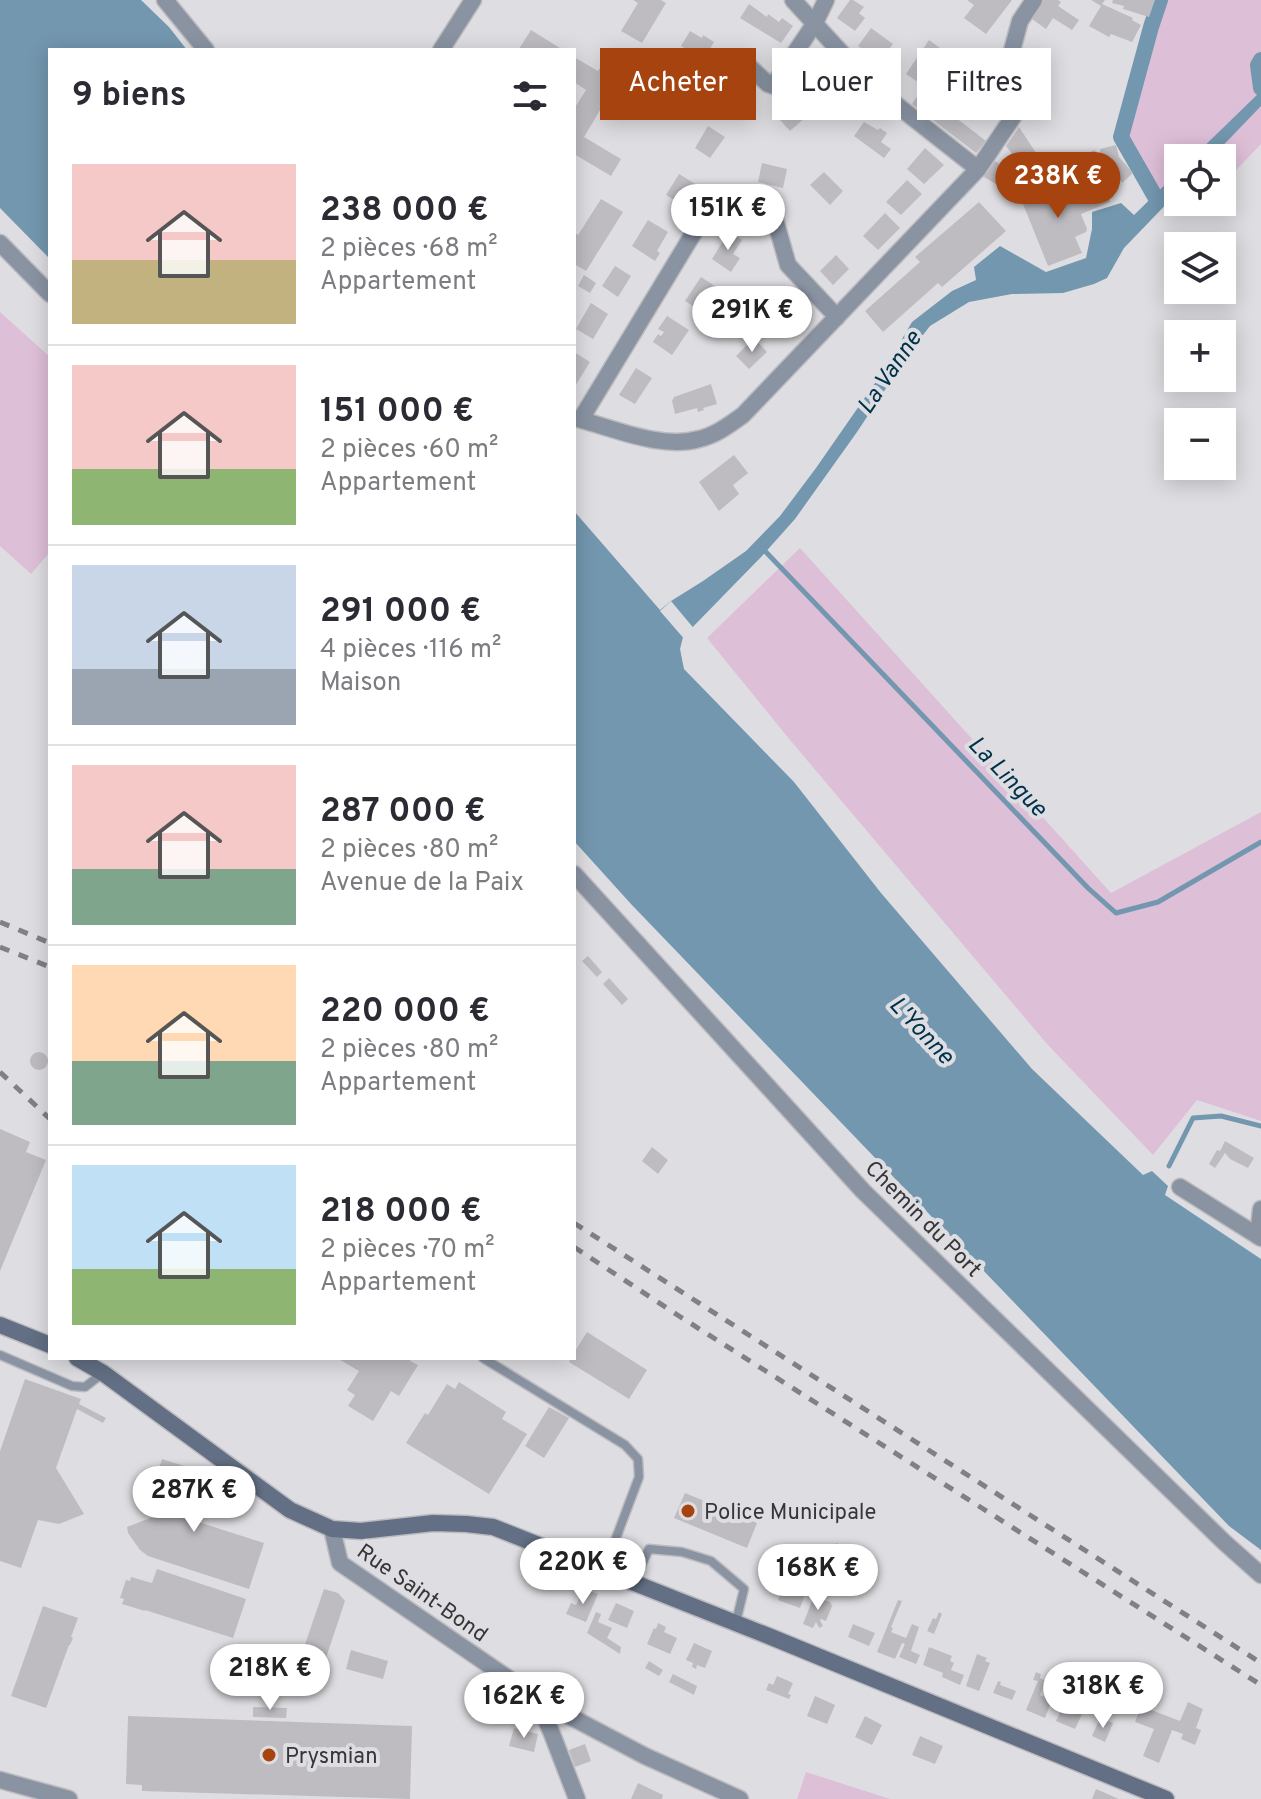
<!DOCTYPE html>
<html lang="fr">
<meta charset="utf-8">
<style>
:root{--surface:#fff;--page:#f7f7f7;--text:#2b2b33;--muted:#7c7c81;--line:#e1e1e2;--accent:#a7430e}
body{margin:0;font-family:Overpass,sans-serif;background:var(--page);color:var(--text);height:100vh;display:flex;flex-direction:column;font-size:30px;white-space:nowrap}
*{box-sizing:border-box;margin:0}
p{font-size:26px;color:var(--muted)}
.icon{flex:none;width:44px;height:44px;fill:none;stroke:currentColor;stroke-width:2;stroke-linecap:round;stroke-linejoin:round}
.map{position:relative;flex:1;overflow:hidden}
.drawer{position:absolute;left:48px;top:48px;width:528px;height:1312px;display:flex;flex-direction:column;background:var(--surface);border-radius:0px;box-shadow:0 4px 20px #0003}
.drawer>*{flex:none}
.banner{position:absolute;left:600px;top:48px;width:540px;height:72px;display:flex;gap:16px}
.controls{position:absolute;left:1164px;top:144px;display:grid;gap:16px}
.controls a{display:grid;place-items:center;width:72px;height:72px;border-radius:0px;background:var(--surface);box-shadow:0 4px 20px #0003;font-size:40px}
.price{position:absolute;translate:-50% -68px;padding:0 18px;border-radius:28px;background:#fff;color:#222;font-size:26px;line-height:52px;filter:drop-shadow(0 2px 4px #0008)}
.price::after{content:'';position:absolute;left:50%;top:48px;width:24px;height:18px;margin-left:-12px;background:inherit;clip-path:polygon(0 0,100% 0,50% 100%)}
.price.on{background:var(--accent);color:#fff}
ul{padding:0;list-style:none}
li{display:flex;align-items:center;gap:24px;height:200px;padding:0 24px}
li+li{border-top:2px solid var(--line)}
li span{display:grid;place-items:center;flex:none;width:224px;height:160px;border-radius:0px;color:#555}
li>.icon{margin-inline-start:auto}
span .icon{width:96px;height:96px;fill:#fffc;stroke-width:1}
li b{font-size:34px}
h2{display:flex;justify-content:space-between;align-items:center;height:96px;padding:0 24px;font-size:34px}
.chip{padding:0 28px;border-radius:0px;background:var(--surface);box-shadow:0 4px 20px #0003;font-size:28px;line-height:72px}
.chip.on{background:var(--accent);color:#fff}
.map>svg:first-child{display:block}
.green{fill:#debfd8}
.water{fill:#7397af}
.pier{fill:#dedee2}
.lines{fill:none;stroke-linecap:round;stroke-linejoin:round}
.stream{stroke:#7397af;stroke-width:5}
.canal{stroke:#7397af;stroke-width:16}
.building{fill:#bebcc0}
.service-casing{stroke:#bcbcc0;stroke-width:11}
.minor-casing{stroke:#bcbcc0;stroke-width:19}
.secondary-casing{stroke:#bcbcc0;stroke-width:19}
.service{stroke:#8a93a2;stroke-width:8}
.minor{stroke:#8a93a2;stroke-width:16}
.secondary{stroke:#626f84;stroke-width:16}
.rail{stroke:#818184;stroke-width:5;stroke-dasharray:10 10;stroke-linecap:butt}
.poi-dot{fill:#a7430e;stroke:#dedee2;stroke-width:3}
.labels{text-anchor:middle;stroke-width:8;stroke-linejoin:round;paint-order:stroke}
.street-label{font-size:22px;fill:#363638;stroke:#dedee2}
.poi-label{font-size:22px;fill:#363638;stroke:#dedee2;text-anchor:start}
.water-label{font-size:24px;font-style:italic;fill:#00314a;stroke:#dedee2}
</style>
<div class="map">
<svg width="1261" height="1799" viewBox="0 0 1261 1799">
<rect width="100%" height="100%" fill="#dedee2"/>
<g class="green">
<polygon points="1166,0 1261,0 1261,144 1222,185 1222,158 1178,158 1178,202 1206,202 1197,211 1174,202 1146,198 1125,135"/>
<polygon points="0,312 50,357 50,552 31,574 0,546"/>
<polygon points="800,548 1111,893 1261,812 1261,1121 1197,1100 1153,1155 1047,1044 790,740 707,638"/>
<polygon points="806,1772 890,1799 797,1799"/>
</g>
<g class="water">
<polygon points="0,0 141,0 169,27 187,50 50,50 50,259 0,208"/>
<polygon points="1261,91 1261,106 1211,158 1192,158"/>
<polygon points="1178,172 1178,192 1124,248 1107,278 1094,284 1063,293 1012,294 969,302 930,326 912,349 857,432 795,519 762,556 683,637 680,649 684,669 794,782 881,893 1032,1069 1143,1175 1152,1171 1168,1186 1165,1195 1261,1259 1261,1550 1229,1526 631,904 574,841 574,511 660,610 671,601 703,581 746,551 780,516 816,468 882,373 912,322 952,291 976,280 974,267 1000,246 1046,272 1086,258 1092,229 1092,212 1121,203 1134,215"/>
</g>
<polygon class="pier" points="671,601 696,631 686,641 660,611"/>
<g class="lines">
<g class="stream">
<polyline points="762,548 1088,888 1116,913 1158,902 1261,842"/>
<polyline points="1169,1166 1193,1118 1221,1116 1261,1126"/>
</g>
<g class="canal">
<polyline points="1261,60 1258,65 1261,88"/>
<polyline points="1157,200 1121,137 1151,27 1160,0"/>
</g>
</g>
<g class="building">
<polygon points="633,0 661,0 666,3 642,43 621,31 638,3"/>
<polygon points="850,0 853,0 864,7 859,13 865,18 855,31 837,18"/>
<polygon points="967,0 1012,0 986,34 964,18 974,5"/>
<polygon points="1043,0 1058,0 1061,2 1058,6 1079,20 1072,30 1053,18 1046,29 1032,19"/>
<polygon points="1091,0 1105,0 1102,4 1133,18 1132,20 1141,25 1132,42 1111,34 1109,37 1089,26 1101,6"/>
<polygon points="1113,0 1155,0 1149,17 1123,9 1124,6 1112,3"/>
<polygon points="749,4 767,17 768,14 779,22 782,18 793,26 781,43 740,18"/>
<polygon points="871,28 893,44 882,58 875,53 872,56 858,46"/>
<polygon points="531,30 563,50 522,50 519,49"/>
<polygon points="690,31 702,38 703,35 714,42 704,59 681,46"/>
<polygon points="929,40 948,54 925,87 906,74"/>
<polygon points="574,57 598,71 606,59 624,70 584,137 621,159 611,176 574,154 574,109 586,90 574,82"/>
<polygon points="728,67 737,76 734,79 745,92 727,108 725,107 713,96 713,93 718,88 713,82"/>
<polygon points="842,73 854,87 847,94 852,99 841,109 827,94 810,110 798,98 815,81 824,90"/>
<polygon points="921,91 986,141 976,153 912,104"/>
<polygon points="795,104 807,116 790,131 779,119"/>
<polygon points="864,122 878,130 880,128 887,133 881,142 891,149 884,158 854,136"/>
<polygon points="708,126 725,137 710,158 695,148"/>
<polygon points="1019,127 1044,165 1028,175 1006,146"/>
<polygon points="1116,145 1119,157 1133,173 1122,183 1104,161 1100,163 1103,171 1083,179 1075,158 1095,150 1097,156 1101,155 1100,149"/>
<polygon points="925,148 944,165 924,184 907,169"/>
<polygon points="995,161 1008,169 996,184 984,177"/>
<polygon points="762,163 787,169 783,188 758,182"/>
<polygon points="824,172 843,191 830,205 810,185"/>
<polygon points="679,174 697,185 684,206 666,195"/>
<polygon points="907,180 922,194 901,215 886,202"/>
<polygon points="1052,180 1063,206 1106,189 1110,202 1081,214 1087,229 1086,232 1075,237 1082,253 1048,266 1019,194"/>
<polygon points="601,199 623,212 586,271 574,264 574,232 578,235"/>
<polygon points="979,202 1006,231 942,287 938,283 883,332 865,311 920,262 915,257"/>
<polygon points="885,213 900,228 878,250 863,236"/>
<polygon points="648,220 668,232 657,251 660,253 655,261 632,246"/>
<polygon points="729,232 742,240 733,254 740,258 731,272 712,259"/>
<polygon points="836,255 849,269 833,285 820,271"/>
<polygon points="615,266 631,276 618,297 602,286"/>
<polygon points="584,275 596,283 590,293 578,286"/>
<polygon points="701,277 718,288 710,301 708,300 701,311 685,301"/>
<polygon points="591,303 608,314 593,339 576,329"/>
<polygon points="787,305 800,318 779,338 767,325"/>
<polygon points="667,316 689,330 672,355 653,342 658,334 661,336 664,332 658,329"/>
<polygon points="754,338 767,352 749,369 736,356"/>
<polygon points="574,352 590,362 574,388"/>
<polygon points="636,368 652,378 635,404 619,395"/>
<polygon points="711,384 717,404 703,408 704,410 698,412 697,408 675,414 672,401 674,397"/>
<polygon points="734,455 748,473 733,485 739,494 719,511 699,482"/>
<polygon points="588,956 602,972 597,977 582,961"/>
<polygon points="609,978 628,999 622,1005 603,984"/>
<circle cx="39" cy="1061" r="9"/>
<polygon points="0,1129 30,1142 26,1152 46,1160 0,1271"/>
<polygon points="1225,1141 1254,1158 1248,1168 1230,1159 1225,1153 1215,1168 1209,1164 1217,1150 1220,1151"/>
<polygon points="652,1147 668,1160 658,1174 642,1161"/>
<polygon points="587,1332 647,1370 629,1399 569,1362 571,1358 574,1358 574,1353"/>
<polygon points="337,1358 412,1358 410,1361 418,1365 399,1396 391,1391 373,1421 348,1406 355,1395 347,1390 359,1371"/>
<polygon points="25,1379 81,1399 79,1404 106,1418 103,1423 77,1409 56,1468 84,1514 59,1524 38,1520 21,1568 0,1561 0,1451"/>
<polygon points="459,1382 506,1412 502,1419 527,1434 489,1494 406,1443 425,1413 428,1415 447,1384 455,1389"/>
<polygon points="549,1407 569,1418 544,1458 525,1446"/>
<polygon points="162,1459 200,1471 186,1518 264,1543 249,1589 148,1556 140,1550 128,1533 127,1527 166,1512 172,1493 153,1487"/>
<polygon points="685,1493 757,1523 747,1548 674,1518"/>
<polygon points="836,1543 853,1550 845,1572 827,1564 824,1571 818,1568 823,1556 829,1559"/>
<polygon points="529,1563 548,1572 543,1584 523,1576"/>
<polygon points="157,1569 246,1599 233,1638 145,1610 145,1611 122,1604 124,1599 120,1598 126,1580 130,1581 131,1577 152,1583"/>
<polygon points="786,1578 808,1587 800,1608 778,1600"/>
<polygon points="584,1588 598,1594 586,1622 566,1614 571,1603 576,1605"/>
<polygon points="324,1589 338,1593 345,1601 324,1664 301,1656"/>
<polygon points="814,1596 830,1602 832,1606 826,1621 821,1619 820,1620 823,1626 819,1628 816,1622 813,1628 803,1624"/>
<polygon points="898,1600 902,1601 891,1627 893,1628 891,1632 906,1638 912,1624 919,1627 911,1651 920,1655 916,1664 899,1657 905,1644 902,1643 895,1659 877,1652"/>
<polygon points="616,1603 634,1611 627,1628 608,1620"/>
<polygon points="43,1606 78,1618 71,1637 73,1638 70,1645 69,1645 46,1708 11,1696"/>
<polygon points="596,1612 601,1614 598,1622 612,1628 607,1638 621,1647 620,1654 587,1633"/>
<polygon points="939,1612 942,1614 934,1634 927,1631 933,1618 936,1619"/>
<polygon points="658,1623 666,1627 664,1632 677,1638 670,1654 647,1644 654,1628 656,1629"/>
<polygon points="853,1624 875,1633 869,1646 848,1637"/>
<polygon points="694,1643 712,1651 705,1668 697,1665 696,1669 692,1667 693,1663 686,1660"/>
<polygon points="929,1647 952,1656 950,1661 954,1663 951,1670 964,1675 960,1685 942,1677 943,1673 923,1665"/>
<polygon points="351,1650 388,1661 383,1679 346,1669"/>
<polygon points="977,1654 987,1658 985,1661 990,1663 979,1691 966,1686"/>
<polygon points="649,1661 663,1670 659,1676 645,1668"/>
<polygon points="1036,1672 1041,1674 1040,1678 1046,1681 1040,1695 1052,1700 1045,1718 1026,1710 1038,1681 1033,1680"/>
<polygon points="673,1674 697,1686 694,1695 669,1682"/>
<polygon points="777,1676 793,1683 788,1694 791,1695 789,1699 766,1690 769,1683 773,1685"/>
<polygon points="998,1681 1001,1682 1000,1685 1016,1691 1012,1700 993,1693"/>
<polygon points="1125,1689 1136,1694 1131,1706 1120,1701"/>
<polygon points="815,1696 835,1705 827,1724 807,1716"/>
<polygon points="1188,1702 1203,1709 1196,1728 1201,1730 1195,1745 1181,1739 1183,1734 1172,1730 1159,1763 1143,1756 1154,1729 1135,1722 1141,1706 1180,1721"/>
<polygon points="1064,1704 1083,1712 1075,1729 1056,1721"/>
<polygon points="253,1707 287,1708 286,1718 253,1717"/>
<polygon points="128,1716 412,1726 410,1799 142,1791 142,1785 126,1784"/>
<polygon points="865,1716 882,1725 872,1745 855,1737"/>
<polygon points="1100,1718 1113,1723 1105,1742 1092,1736"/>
<polygon points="514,1728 538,1734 534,1752 509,1746"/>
<polygon points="920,1736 943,1746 935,1764 912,1755"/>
<polygon points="585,1744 591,1761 575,1767 569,1750"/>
<polygon points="638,1783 663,1795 662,1799 631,1799"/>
<polygon points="1096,1789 1119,1799 1092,1799"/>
</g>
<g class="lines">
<g class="service-casing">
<g id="service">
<polyline points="0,1355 72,1386 85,1387 103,1373"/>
<polyline points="483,1358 625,1445 638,1459 639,1477 604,1570"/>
<polyline points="633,1583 649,1549 682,1552 711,1561 744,1589 736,1622"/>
</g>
</g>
<g class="minor-casing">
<g id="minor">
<polyline points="165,0 206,50"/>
<polyline points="793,0 870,84 978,169"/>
<polyline points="441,50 473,0"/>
<polyline points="741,59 768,84 774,86 778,78 815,23 826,0"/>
<polyline points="0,243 50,294"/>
<path d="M574,418C611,427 661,450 699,439C716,435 729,425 743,415L978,169L1013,117L1008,65L1020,21L1034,0"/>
<path d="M581,419L710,206L721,199C737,200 765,203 774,216L788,265L837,317"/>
<polyline points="574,874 863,1191 1224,1542 1261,1575"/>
<polyline points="1180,1187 1261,1238"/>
<polyline points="1258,1236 1261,1209"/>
<polyline points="332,1529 340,1563 531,1694 541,1708 552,1734 577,1799"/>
<polyline points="535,1698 645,1756 740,1799"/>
<polyline points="0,1780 69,1799"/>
</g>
</g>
<g class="secondary-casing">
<g id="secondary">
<polyline points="0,1325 50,1345"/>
<polyline points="77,1358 103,1373 290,1510 332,1529 361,1531 433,1523 466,1524 493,1527 771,1637 1166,1799"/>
</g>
</g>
<use href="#service" class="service"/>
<use href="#minor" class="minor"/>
<use href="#secondary" class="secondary"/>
<g class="rail">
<polyline points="0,922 50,943"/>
<polyline points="0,947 50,967"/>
<polyline points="0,1072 50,1119"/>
<polyline points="574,1223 1261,1663"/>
<polyline points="574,1247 679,1316 1261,1685"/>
</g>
</g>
<g class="poi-dot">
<circle cx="688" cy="1511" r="8"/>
<circle cx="269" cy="1755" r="8"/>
</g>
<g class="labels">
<g class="street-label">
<text transform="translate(924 1218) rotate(45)" y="8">Chemin du Port</text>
<text transform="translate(423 1592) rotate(35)" y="8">Rue Saint-Bond</text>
</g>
<g class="poi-label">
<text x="704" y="1519">Police Municipale</text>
<text x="285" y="1763">Prysmian</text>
</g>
<g class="water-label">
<text transform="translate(889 372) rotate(-56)" y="8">La Vanne</text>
<text transform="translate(1008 776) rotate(46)" y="8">La Lingue</text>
<text transform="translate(922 1030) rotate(47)" y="8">L'Yonne</text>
</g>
</g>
</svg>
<div class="controls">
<a><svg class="icon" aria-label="locate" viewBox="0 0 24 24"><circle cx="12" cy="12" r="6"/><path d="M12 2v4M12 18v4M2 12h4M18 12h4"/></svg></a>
<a><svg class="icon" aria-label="layers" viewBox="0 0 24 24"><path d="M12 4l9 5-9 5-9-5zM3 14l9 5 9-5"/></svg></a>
<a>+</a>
<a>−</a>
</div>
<b class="price on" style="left:1058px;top:220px">238K €</b>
<b class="price" style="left:728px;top:252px">151K €</b>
<b class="price" style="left:752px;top:354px">291K €</b>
<b class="price" style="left:194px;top:1534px">287K €</b>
<b class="price" style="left:583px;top:1606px">220K €</b>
<b class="price" style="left:818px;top:1612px">168K €</b>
<b class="price" style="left:270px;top:1712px">218K €</b>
<b class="price" style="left:1103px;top:1730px">318K €</b>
<b class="price" style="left:524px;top:1740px">162K €</b>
<div class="banner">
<a class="chip on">Acheter</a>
<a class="chip">Louer</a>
<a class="chip">Filtres</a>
</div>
<section class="drawer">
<h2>9 biens<svg class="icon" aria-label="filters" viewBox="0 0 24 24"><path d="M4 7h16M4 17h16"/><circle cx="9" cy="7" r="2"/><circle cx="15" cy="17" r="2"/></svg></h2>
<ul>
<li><span style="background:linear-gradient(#f6c9c9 60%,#c2b280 0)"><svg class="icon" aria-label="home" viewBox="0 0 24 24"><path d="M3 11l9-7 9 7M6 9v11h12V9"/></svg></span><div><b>238 000 €</b><p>2 pièces · 68 m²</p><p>Appartement</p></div></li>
<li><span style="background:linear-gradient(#f6c9c9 65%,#8fb573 0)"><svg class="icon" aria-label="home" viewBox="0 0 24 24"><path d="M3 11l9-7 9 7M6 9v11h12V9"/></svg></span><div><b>151 000 €</b><p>2 pièces · 60 m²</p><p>Appartement</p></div></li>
<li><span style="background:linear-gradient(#c9d6e8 65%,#9aa5b1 0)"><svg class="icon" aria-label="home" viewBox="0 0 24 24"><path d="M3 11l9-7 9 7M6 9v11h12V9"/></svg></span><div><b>291 000 €</b><p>4 pièces · 116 m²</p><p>Maison</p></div></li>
<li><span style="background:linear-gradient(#f6c9c9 65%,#7fa58c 0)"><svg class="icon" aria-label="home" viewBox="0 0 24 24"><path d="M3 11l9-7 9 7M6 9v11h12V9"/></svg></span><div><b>287 000 €</b><p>2 pièces · 80 m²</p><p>Avenue de la Paix</p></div></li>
<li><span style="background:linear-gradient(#ffd9b3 60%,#7fa58c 0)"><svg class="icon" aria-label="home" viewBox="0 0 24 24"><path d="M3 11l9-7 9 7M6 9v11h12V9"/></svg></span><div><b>220 000 €</b><p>2 pièces · 80 m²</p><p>Appartement</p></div></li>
<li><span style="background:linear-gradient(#bfe0f5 65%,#8fb573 0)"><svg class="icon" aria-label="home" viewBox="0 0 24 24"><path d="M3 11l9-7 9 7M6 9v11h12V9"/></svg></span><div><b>218 000 €</b><p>2 pièces · 70 m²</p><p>Appartement</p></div></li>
</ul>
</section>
</div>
